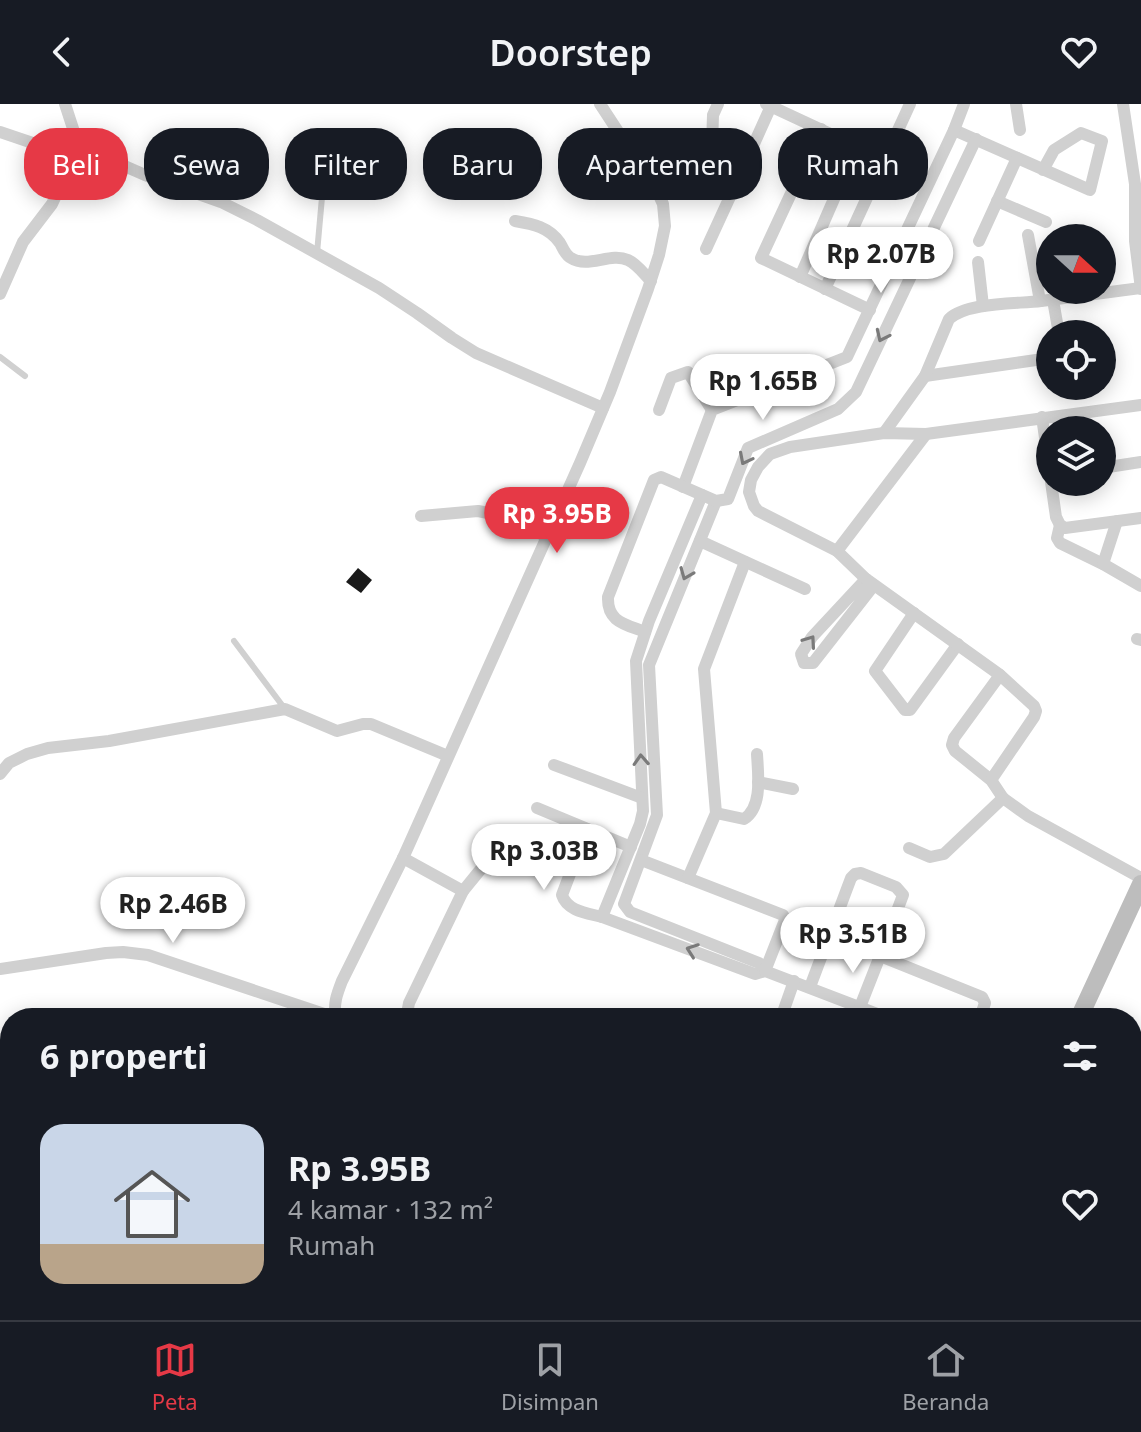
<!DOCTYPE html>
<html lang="id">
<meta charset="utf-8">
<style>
:root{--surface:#171b24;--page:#20242c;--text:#f1f3f6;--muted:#9ea1a6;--line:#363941;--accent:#e63946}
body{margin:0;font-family:"Noto Sans",sans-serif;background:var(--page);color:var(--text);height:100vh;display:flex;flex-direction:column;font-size:30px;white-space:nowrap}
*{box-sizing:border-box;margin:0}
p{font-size:26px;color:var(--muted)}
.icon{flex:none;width:44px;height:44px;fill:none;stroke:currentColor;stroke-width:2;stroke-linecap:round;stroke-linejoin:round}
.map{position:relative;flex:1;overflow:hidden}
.details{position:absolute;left:0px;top:904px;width:1142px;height:312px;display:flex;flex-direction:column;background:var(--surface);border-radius:32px 32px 0 0;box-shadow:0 4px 20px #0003}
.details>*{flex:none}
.top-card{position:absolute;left:24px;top:24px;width:1094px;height:72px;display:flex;gap:16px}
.needle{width:52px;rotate:111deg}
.tools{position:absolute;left:1036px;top:120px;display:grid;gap:16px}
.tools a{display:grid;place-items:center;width:80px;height:80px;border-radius:50%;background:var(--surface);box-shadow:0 4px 20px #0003;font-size:40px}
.price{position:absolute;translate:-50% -68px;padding:0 18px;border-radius:28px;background:#fff;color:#222;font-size:26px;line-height:52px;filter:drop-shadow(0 2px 4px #0008)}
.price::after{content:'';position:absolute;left:50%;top:48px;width:24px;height:18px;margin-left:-12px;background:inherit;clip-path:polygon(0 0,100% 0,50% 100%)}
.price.selected{background:var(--accent);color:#fff}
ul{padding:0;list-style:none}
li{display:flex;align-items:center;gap:24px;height:200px;padding:0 40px}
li+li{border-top:2px solid var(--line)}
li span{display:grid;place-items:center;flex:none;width:224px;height:160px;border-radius:24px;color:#555}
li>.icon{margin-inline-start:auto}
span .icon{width:96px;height:96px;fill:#fffc;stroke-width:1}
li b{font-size:34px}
h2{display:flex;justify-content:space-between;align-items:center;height:96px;padding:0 40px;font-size:34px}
.pill{padding:0 28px;border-radius:32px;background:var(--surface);box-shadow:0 4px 20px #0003;font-size:28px;line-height:72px}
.pill.selected{background:var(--accent);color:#fff}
header{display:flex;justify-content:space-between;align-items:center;height:104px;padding:0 40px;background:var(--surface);font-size:36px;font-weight:600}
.menu{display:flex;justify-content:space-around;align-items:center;height:112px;border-top:2px solid var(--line);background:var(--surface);font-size:22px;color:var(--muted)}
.menu a{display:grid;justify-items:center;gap:4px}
.menu .selected{color:var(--accent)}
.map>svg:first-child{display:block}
.green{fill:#e6ecdf}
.building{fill:#1a1a1a}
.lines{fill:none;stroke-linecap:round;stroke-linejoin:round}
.lane{stroke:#d0d0d0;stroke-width:6}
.street{stroke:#d0d0d0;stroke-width:12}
.secondary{stroke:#bdbdbd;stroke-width:18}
.oneway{stroke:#7a7a7a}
</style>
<header><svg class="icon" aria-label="back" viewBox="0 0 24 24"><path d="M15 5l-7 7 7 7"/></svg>Doorstep<svg class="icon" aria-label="heart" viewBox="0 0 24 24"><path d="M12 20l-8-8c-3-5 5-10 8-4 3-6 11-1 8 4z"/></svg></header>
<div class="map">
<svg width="1141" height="1216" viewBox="0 0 1141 1216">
<rect width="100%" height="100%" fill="#fff"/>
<polygon class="green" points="1141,1043 1141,1216 1104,1216 1102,1206 1132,1206 1132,1061"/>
<polygon class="building" points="358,464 372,476 361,489 346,478"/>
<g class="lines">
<g class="lane">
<polyline points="317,149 324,71"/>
<polyline points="0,253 25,272"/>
<polyline points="234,537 285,605"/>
</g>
<g class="street">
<polyline points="65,0 80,46"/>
<polyline points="718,0 713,11 712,42 705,56 740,71 771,2"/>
<polyline points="766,0 884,55"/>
<polyline points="1016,0 1020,26"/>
<polyline points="1123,0 1135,80 1135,137 1141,185"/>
<polyline points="821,25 761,154 870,206"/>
<path d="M954,26C1000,46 1045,66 1090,86L1102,37L1081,29L1054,46L1043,66"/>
<polyline points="0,28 74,53"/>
<polyline points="997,97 1046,118"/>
<path d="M515,117C533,120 549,123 560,139C563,144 565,151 571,154C588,165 610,148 628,156C637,160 644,170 651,177"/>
<polyline points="1082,126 1083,134"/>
<polyline points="1028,131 1040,197"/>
<polyline points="979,137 1017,54"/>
<polyline points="706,145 740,71"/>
<polyline points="978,158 983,202"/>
<polyline points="800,173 857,42"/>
<polyline points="825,185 910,0"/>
<polyline points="0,190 23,138 52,100 74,53 80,46 88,46 145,71 221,98 257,116 379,184 417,209 452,234 476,249 603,304"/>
<polyline points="1053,196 1059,230"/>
<polyline points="925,272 1050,254"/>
<polyline points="659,306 671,274 688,268 712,306"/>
<polyline points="1042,313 1050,369"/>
<path d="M884,329L925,272L949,215C967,198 1017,200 1041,197C1074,193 1108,188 1141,184"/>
<polyline points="1102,364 1141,358"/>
<polyline points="1051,378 1056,413 1060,421 1065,424 1141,414"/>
<polyline points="683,383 712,306 847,253 954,26 964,0"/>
<polyline points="702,391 649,517 636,557 643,707 640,720 602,813 755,870 765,867 888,914"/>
<polyline points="716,397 649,561 657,711 624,800 630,808 759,859 765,867"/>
<polyline points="421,412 478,407 493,410 546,432"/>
<polyline points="1060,421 1057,434 1060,439 1103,460 1141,482"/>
<polyline points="700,437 805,485"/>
<polyline points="837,447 926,330"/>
<polyline points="1103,460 1117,417"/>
<polyline points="866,475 812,533 801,550 804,559 813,559 874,481"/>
<polyline points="914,509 875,567 905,606 910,606 958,540"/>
<path d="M645,528C625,520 607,518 608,493L654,376L661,373L716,397L728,395L748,344L838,305L856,288L976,35"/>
<polyline points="1137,535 1141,536"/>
<polyline points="1000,571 954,634 952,641 955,647 991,676 1003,694 1028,712 1141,774"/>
<polyline points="554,661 642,694"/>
<polyline points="0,670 9,659 27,650 48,644 109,637 285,605 337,627 363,620 371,620 448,652"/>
<polyline points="991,676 1034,613 1036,607 1034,602 1000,571 866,475 837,447 758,407 754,402 749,388 751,376 758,363 770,350 790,343 884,329 926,330 1141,301"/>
<polyline points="758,678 793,685"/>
<polyline points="537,704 631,743"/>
<path d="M716,709L744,715C763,703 758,670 757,650"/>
<path d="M587,725L562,791C567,807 587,809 602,813"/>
<polyline points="909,744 930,753 944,750 1003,694"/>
<polyline points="403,754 463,787"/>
<polyline points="641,756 783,811 785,816 765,867"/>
<polyline points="688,774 716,709 704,565 745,458"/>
<polyline points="0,865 106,849 123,848 148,851 336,914"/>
<polyline points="810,883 851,774 855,770 861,769 896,783 903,791 880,852 982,893 985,899 980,914"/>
<polyline points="860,903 880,852"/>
<path d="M336,914C333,900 337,890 342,877L403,754L580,359L610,288L648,185L659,151L665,122L663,100L657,87L600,0"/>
<polyline points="408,914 407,910 409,899 463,787 485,760"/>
<polyline points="781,914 794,877"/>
<polyline points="512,1206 518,1216"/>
<polyline points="608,1206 633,1216"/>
</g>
<g class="secondary">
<polyline points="1079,914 1141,780"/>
<polyline points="886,1216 892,1206"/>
</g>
</g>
<defs><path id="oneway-chevron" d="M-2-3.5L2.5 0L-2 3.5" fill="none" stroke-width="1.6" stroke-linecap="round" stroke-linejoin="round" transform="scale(2)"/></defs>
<g class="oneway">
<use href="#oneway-chevron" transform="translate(882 232) rotate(115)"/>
<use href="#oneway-chevron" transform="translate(745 355) rotate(117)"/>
<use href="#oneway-chevron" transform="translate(686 470) rotate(112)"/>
<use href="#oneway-chevron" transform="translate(810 537) rotate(-55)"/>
<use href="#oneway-chevron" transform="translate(641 656) rotate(-93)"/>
<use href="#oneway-chevron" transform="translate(692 846) rotate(-160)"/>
</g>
</svg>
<div class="tools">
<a><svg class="needle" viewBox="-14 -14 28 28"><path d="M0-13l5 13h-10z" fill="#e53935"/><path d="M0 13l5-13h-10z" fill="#9ea1a6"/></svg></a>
<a><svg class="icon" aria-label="locate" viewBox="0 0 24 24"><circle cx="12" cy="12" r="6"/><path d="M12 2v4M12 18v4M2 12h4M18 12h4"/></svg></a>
<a><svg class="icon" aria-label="layers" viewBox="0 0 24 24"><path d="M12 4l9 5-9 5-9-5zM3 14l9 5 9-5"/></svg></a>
</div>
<b class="price" style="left:881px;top:191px">Rp 2.07B</b>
<b class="price" style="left:763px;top:318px">Rp 1.65B</b>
<b class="price selected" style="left:557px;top:451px">Rp 3.95B</b>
<b class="price" style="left:544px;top:788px">Rp 3.03B</b>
<b class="price" style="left:173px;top:841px">Rp 2.46B</b>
<b class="price" style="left:853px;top:871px">Rp 3.51B</b>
<div class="top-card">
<a class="pill selected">Beli</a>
<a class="pill">Sewa</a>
<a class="pill">Filter</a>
<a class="pill">Baru</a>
<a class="pill">Apartemen</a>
<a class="pill">Rumah</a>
</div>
<section class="details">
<h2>6 properti<svg class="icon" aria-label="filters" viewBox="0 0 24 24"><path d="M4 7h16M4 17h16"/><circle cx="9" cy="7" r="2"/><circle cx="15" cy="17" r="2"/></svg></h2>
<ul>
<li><span style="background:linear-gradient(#c9d6e8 75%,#b9a48a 0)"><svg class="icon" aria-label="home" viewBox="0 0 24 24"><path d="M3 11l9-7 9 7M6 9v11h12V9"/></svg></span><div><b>Rp 3.95B</b><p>4 kamar · 132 m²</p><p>Rumah</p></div><svg class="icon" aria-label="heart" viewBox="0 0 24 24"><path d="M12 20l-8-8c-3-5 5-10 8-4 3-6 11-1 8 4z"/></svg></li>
</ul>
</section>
</div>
<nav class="menu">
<a class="selected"><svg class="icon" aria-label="map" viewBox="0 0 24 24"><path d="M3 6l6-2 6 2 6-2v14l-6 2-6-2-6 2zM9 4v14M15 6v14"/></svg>Peta</a>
<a><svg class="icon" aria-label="saved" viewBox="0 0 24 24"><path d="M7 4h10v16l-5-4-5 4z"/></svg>Disimpan</a>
<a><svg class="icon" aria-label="home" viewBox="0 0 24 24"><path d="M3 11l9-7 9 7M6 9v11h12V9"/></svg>Beranda</a>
</nav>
